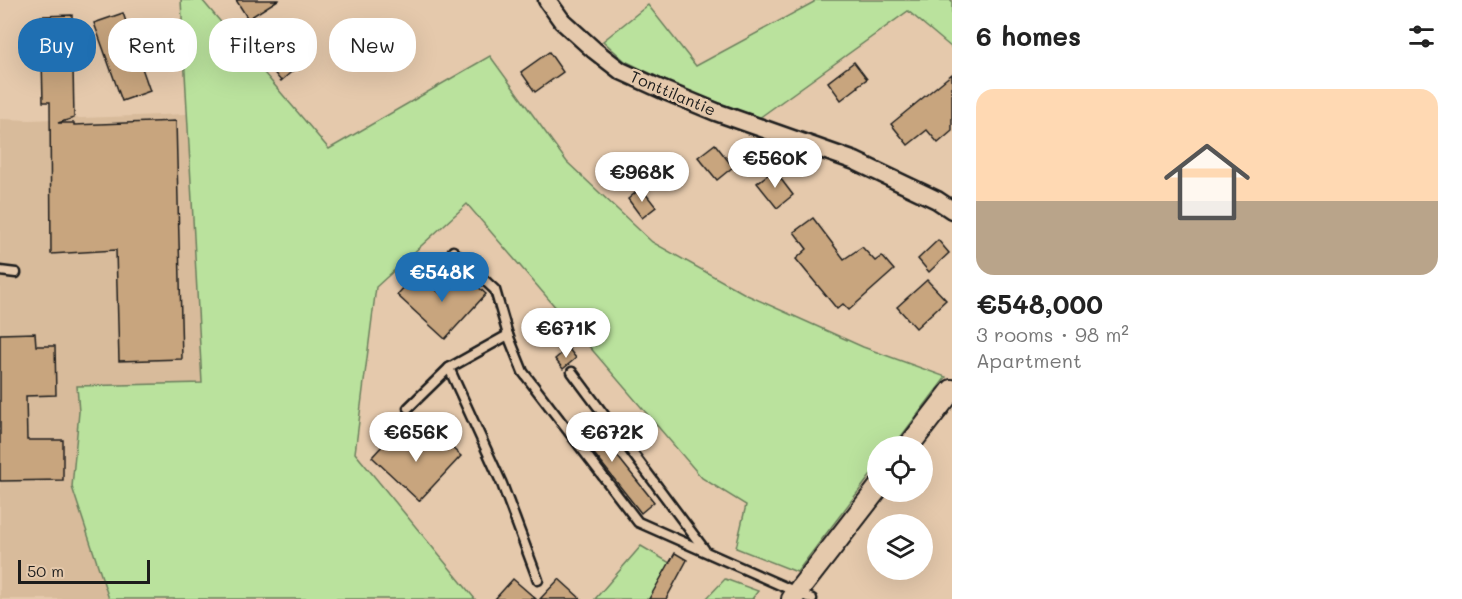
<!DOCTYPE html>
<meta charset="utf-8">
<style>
:root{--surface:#fff;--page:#f2f2f2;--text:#222;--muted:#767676;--line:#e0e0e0;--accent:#1f6fb2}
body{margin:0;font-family:Mali,sans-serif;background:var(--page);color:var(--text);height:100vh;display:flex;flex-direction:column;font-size:22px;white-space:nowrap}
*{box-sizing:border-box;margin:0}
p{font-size:20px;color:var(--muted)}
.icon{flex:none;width:33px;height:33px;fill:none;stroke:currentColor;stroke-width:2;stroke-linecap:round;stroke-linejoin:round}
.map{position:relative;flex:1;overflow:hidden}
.drawer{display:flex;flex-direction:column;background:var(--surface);width:510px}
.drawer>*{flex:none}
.hud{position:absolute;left:18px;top:18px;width:570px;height:54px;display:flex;gap:12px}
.buttons{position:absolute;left:867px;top:436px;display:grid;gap:12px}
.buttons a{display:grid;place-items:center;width:66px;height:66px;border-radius:50%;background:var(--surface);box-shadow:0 6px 24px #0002;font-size:30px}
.scale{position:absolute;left:18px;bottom:15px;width:132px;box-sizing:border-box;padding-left:6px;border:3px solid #1c1c1c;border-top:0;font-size:16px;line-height:21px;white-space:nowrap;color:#1c1c1c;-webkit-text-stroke:4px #e5c9ac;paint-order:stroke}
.price{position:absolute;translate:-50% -51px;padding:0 14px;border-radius:21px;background:#fff;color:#222;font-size:20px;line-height:39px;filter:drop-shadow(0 2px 3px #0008)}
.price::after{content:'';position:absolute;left:50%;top:36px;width:18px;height:14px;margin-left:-9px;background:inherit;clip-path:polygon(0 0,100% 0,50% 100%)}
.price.active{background:var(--accent);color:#fff}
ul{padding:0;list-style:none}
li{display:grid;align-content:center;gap:12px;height:318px;padding:0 24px}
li+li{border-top:2px solid var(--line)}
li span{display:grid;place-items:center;height:186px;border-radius:18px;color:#555}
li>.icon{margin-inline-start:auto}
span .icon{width:108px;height:108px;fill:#fffc;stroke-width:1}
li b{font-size:26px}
h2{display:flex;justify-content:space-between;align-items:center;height:72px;padding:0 24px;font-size:26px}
.tag{padding:0 21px;border-radius:24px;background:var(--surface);box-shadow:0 6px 24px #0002;font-size:21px;line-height:54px}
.tag.active{background:var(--accent);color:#fff}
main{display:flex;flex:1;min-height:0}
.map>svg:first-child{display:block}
.built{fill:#d8bb9b}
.green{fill:#bae29d;stroke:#6b7f5c;stroke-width:1.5}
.building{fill:#c8a57e;stroke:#1c1c1c;stroke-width:1.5}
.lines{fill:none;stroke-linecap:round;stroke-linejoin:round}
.service-casing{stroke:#1c1c1c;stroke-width:13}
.minor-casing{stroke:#1c1c1c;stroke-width:21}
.tertiary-casing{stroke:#1c1c1c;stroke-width:24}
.service{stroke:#e5c9ac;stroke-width:8}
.minor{stroke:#e5c9ac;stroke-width:16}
.tertiary{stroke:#e5c9ac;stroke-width:20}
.labels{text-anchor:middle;stroke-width:5;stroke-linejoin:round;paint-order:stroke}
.street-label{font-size:16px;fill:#1c1c1c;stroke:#e5c9ac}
</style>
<main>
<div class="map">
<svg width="952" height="599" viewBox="0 0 952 599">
<rect width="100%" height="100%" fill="#e5c9ac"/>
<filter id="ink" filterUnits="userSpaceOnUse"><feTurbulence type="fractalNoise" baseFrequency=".0167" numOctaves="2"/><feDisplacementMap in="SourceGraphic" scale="12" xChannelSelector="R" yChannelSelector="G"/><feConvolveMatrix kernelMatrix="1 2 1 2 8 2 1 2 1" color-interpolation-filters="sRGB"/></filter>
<g filter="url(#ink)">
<polygon class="built" points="187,114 202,383 77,386 79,412 72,487 109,599 0,599 0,119 30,120"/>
<g class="green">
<polygon points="181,0 202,0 329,149 490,56 567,162 652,242 747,295 863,347 946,377 893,447 878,447 877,467 797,572 736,548 746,505 702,478 467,204 376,287 355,453 475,599 109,599 72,487 79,412 77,386 202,383"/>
<polygon points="814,0 952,0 952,48 908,11 759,118 680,88 625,61 603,41 648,5 696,66 814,2"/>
<polygon points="641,546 670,563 656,599 595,599"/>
<polygon points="725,579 758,591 752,599 706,599"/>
</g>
<g class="building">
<polygon points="236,0 278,0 248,19"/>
<polygon points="123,13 150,91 122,101 94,23"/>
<polygon points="72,15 74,118 58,123 74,123 74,125 176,121 182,359 119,361 116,250 51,254 50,102 43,102 41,16"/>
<polygon points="272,38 297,67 281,81 257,52"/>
<polygon points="549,52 563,72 535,92 521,72"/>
<polygon points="854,62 867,79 857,86 858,87 841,100 828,82"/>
<polygon points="952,74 952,131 938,143 927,130 908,145 891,124"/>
<polygon points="715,144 733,167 717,180 698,157"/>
<polygon points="774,170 793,195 777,208 757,183"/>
<polygon points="641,188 656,207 642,218 628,199"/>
<polygon points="813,218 844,259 862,247 875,261 882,256 894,270 849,310 843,304 837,309 796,259 807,249 794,232"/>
<polygon points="938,240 949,253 929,272 918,259"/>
<polygon points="417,273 443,296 464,274 486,294 445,339 397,295"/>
<polygon points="927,280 946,300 916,328 897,307"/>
<polygon points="35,333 36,346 55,346 56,395 26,396 27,440 63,440 63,480 0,481 0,334"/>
<polygon points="568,348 576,358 563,369 555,359"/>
<polygon points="582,412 654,502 641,513 569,422"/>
<polygon points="396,431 420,454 438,435 461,456 419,501 372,457"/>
<polygon points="675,553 687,560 666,599 649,599"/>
<polygon points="513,579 536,599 495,599"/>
<polygon points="559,579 581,599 540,599"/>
</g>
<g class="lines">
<g class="service-casing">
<g id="service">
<polyline points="453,251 495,290 508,335 523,372 638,522 812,599"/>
<polyline points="0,271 16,273"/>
<polyline points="508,335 449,368 502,484 538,580"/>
<polyline points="572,372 704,549"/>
<polyline points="408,408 449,368"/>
</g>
</g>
<g class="minor-casing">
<polyline id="minor" points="547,0 562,21 594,50 621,71 663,90 716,112 855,161 937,200 952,210"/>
</g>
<g class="tertiary-casing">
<g id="tertiary">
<polyline points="908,447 952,390"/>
<polyline points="792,599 878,488"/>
</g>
</g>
<use href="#service" class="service"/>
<use href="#minor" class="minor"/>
<use href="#tertiary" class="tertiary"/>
</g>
</g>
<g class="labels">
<g class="street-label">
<text transform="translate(673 93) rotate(23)" y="6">Tonttilantie</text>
</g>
</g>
</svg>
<div class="buttons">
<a><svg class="icon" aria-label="locate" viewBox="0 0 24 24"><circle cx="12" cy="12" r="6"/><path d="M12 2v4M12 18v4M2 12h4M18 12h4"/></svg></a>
<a><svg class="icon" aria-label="layers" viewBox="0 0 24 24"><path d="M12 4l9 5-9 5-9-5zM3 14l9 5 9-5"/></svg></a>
</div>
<div class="scale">50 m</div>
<b class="price" style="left:775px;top:189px">€560K</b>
<b class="price" style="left:642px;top:203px">€968K</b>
<b class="price active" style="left:442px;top:303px">€548K</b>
<b class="price" style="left:566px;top:359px">€671K</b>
<b class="price" style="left:416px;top:463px">€656K</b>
<b class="price" style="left:612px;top:463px">€672K</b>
<div class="hud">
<a class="tag active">Buy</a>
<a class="tag">Rent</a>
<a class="tag">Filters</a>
<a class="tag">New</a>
</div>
</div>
<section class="drawer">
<h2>6 homes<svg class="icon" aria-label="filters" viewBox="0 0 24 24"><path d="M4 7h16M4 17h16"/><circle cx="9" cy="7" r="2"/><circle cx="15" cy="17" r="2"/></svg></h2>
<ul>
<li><span style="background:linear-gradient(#ffd9b3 60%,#b9a48a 0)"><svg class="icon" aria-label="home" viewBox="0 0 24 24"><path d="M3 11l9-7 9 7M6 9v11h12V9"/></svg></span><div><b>€548,000</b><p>3 rooms · 98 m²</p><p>Apartment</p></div></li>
</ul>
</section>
</main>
